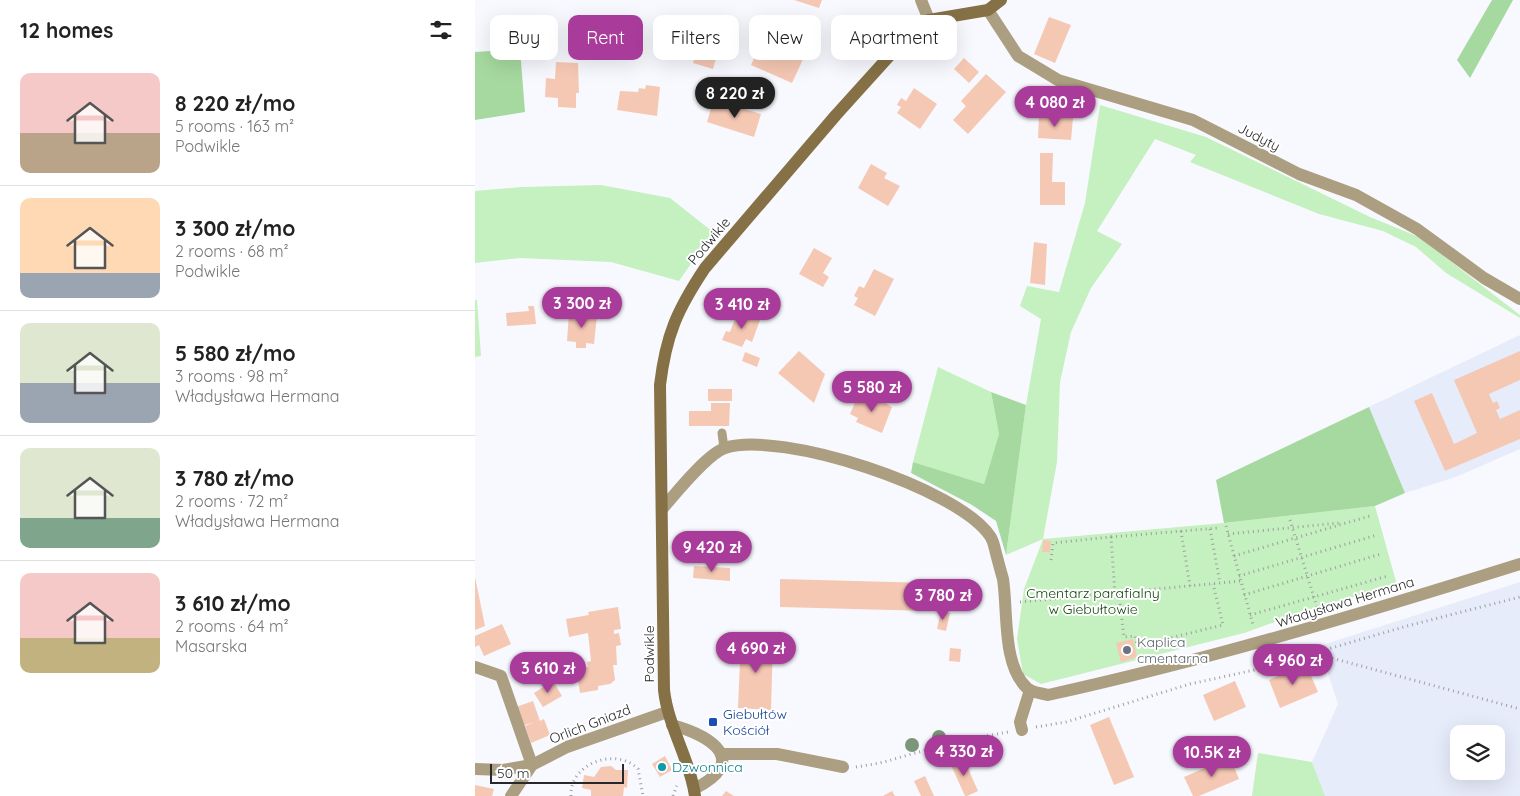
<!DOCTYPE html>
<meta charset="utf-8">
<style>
:root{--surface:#fff;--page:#f6f6f6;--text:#222;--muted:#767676;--line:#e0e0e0;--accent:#a93b9a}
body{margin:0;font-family:Quicksand,sans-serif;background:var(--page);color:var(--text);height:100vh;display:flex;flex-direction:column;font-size:19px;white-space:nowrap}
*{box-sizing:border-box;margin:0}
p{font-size:16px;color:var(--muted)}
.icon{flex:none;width:28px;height:28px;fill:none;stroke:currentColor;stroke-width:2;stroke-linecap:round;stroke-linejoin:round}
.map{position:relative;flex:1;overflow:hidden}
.details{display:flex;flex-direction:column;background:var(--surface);width:475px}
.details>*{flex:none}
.top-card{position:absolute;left:15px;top:15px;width:475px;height:45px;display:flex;gap:10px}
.controls{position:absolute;left:975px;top:725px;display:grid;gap:10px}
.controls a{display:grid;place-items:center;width:55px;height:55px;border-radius:10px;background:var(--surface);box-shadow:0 5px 20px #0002;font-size:25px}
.scale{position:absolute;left:15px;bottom:12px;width:134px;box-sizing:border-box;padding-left:5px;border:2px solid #27282b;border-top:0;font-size:14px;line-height:18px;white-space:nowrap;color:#27282b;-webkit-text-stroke:4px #fff;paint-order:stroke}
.price{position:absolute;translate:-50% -42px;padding:0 11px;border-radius:18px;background:var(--accent);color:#fff;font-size:16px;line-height:32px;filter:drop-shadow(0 1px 2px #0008)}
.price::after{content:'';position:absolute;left:50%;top:30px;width:15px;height:11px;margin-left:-8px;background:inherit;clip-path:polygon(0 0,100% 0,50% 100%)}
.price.current{background:#222;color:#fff}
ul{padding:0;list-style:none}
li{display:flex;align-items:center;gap:15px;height:125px;padding:0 20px}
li+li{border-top:1px solid var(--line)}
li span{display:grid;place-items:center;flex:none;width:140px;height:100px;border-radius:10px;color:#555}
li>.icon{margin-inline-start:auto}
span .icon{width:60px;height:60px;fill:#fffc;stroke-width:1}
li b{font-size:21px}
h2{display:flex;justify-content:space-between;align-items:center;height:60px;padding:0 20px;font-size:21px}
.pill{padding:0 18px;border-radius:10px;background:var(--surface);box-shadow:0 5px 20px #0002;font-size:18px;line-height:45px}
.pill.current{background:var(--accent);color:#fff}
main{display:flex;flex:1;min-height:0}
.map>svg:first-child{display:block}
.built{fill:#e7ecfb;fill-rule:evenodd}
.green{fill:#c5f0bf}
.forest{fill:#a6d99f}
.building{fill:#f5c8b4}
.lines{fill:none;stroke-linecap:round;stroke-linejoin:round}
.path{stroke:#9e9fa3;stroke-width:3;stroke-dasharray:1 4;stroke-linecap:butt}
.lane{stroke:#ac9e81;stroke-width:9}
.street{stroke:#ac9e81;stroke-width:12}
.secondary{stroke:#867146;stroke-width:12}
.tree{fill:#7a9779}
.worship-dot{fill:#6b7280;stroke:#fff;stroke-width:2}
.transit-dot{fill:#1a4fb4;stroke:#fff;stroke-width:2}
.culture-dot{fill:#0f9aa8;stroke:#fff;stroke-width:2}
.labels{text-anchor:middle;stroke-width:4;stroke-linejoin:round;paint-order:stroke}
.street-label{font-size:14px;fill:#27282b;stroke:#fff}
.park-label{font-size:14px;fill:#12460d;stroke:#fff}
.worship-label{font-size:14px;fill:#5b616d;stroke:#fff;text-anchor:start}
.transit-label{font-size:14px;fill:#164399;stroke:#fff;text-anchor:start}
.culture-label{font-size:14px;fill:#0d838f;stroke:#fff;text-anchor:start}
</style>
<main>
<section class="details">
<h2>12 homes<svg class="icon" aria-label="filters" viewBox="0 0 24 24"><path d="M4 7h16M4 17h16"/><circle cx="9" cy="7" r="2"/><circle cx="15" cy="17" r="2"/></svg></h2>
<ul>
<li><span style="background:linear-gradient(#f6c9c9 60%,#b9a48a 0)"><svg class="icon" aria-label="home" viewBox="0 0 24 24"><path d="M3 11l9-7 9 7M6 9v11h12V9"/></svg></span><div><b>8 220 zł/mo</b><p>5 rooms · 163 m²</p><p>Podwikle</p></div></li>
<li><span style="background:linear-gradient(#ffd9b3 75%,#9aa5b1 0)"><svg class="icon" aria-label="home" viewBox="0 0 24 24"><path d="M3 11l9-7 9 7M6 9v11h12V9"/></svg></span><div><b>3 300 zł/mo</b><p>2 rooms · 68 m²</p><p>Podwikle</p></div></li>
<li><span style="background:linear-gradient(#dfe7d0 60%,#9aa5b1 0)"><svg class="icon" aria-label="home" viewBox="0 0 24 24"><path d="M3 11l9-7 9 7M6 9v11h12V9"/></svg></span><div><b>5 580 zł/mo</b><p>3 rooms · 98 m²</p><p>Władysława Hermana</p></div></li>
<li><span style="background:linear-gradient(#dfe7d0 70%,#7fa58c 0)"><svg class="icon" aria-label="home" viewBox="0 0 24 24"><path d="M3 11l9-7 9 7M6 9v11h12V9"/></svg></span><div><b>3 780 zł/mo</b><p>2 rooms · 72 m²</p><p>Władysława Hermana</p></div></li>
<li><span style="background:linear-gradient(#f6c9c9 65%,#c2b280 0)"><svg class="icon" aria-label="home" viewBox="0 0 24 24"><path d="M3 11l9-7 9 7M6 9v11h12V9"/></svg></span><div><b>3 610 zł/mo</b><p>2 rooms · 64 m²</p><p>Masarska</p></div></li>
</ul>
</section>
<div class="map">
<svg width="1045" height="796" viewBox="0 0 1045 796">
<rect width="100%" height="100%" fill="#f8f9fe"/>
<g class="built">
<polygon points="1045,335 1045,449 981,477 930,493 894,407"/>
<path d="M1045,582V796H850L837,762L863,704L844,646ZM984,734H1021V771H984Z"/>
</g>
<g class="green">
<polygon points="625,105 731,137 895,217 944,237 1045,315 1045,318 971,273 941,247 908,231 844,214 715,162 721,155 680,139 622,231 647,244 616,288 596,332 585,382 582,462 568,539 749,523 900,506 922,585 842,607 769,633 566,684 548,674 542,639 549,589 568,539 531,555 551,405 566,319 545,306 552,286 584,292 610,203"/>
<polygon points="126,185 195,198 238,232 204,281 136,262 45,258 0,263 0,191 47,187"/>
<polygon points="0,300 2,300 6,356 0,357"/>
<polygon points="463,367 516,392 524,434 509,484 438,462"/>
<polygon points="783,753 837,762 850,796 777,796"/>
</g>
<g class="forest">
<polygon points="1017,0 1038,0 995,78 982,60"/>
<polygon points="45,49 50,112 0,120 0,52"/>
<polygon points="516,392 551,405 531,555 521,521 497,505 436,473 438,462 509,484 524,434"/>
<polygon points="894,407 930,493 900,506 749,523 741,480"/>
</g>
<g class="building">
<polygon points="319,0 347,0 344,8"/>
<polygon points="574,17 596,25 580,63 559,54"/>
<polygon points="226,36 246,41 238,69 218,63"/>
<polygon points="288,39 329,57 317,83 276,65"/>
<polygon points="489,58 504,72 494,83 479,69"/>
<polygon points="81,62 103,63 104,93 101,93 101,108 83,107 83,98 70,97 71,78 80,79"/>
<polygon points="511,74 531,92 493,134 478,120 491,106 486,101"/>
<polygon points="171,85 185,87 182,116 142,110 145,91 163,92 164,88 170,89"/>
<polygon points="439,88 462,104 445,129 422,113 426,107 422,105 426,98 431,101"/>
<polygon points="237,105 255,110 256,105 286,114 279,137 232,122"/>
<polygon points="564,116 598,118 596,140 563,138"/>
<polygon points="565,153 578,153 577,182 590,182 590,205 565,205"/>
<polygon points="396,164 412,173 409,178 425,186 413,206 383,188"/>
<polygon points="559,242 572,244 570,285 555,283"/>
<polygon points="339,248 357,258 348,273 354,277 348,287 324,274"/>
<polygon points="399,269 419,279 400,316 379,305 383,298 379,296 384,286 389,288"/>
<polygon points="53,306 59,306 61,324 32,326 31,313 54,311"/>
<polygon points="263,311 285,320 277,342 271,339 267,347 247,340 251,331 255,332"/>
<polygon points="94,313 122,315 119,344 111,343 111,348 101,348 101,342 92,341"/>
<polygon points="324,351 350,374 339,403 303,373"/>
<polygon points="1045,351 1045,380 1014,394 1018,403 1022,401 1025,408 1021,410 1025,419 1045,410 1045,439 970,471 939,401 957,393 979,444 1002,433 979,380"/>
<polygon points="270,352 285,358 282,367 267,361"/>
<rect x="233" y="389" width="24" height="12"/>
<polygon points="392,397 400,400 401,398 417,407 407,433 381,422 383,418 375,414 382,398 390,401"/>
<polygon points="236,403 255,403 254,426 214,426 214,411 236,411"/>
<polygon points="568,540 576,541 575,552 567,552"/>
<polygon points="219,566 255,568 255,581 218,578"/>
<polygon points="0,577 10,626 0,630"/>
<polygon points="305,579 455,583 454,611 305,607"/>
<polygon points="143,607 146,629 139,630 139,634 144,633 146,645 141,646 142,665 138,665 140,680 135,684 123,686 123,690 105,693 101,668 113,667 112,662 116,661 113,633 94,637 91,619 114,615 113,612"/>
<polygon points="466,611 475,613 471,631 462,629"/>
<polygon points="27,624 36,644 9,656 4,645 0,647 0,636"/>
<polygon points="266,638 298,639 296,710 263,708"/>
<polygon points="658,639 662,657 646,662 641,643"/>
<polygon points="475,648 486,649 485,662 474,661"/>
<polygon points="831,664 843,692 805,708 794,680"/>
<polygon points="78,681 87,696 68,707 59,693"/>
<polygon points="760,681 771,707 739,721 728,695"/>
<polygon points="58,701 65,721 69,719 75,735 56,743 50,726 59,722 47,726 41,707"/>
<polygon points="634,717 659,777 639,785 615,725"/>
<polygon points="190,756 197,770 185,777 177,764"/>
<polygon points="488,757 503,791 492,796 490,796 475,763"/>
<polygon points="755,757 764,779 724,796 718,796 709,777"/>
<polygon points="136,766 141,770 153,770 152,788 149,787 148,796 116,796 116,790 107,788 109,775 119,777 126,767"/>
<polygon points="450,776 459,796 446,796 439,781"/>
<polygon points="0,785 19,789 17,796 0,796"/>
<polygon points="251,791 259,796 247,796"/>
<polygon points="417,791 420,796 408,796"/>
</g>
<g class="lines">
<g class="path">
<polyline points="815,520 842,607"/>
<polyline points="751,526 778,625"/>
<polyline points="735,529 745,583"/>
<polyline points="706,531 715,586"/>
<polyline points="753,534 864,523"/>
<polyline points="636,537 743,528"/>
<polyline points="759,556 895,516"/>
<polyline points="576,560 578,543 636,537 640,594"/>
<polyline points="764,576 902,535"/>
<polyline points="644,594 649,637 660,636 662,646 748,625 738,584"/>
<polyline points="769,595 906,554"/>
<polyline points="545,602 766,581"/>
<polyline points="775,615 913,576"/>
<polyline points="838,653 1045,709"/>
<polyline points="561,727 591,722 715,684 784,669 932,626 1045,597"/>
<polyline points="381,767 405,763 483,741 533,732"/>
<path d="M96,796C94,764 141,746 163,769L168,796"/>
<polyline points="198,796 202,785"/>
</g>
<polyline class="lane" points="247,433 249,448"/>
<g class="street">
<polyline points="446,0 454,20"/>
<polyline points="513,10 543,56 583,80 718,120 824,174 881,195 942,229 1009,278 1045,299"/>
<path d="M188,508C201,493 232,454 250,448C306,430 483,488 515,536C519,541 520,551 522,557C524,565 526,572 528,579C533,611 527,665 552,688C557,693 567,693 573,695C733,660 889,613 1045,564"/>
<polyline points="0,667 26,676 57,765 28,770 0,769"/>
<path d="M197,725C237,736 275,761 219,789"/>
<polyline points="547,730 545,722 555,690"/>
<polyline points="246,754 302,754 368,767"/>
<polyline points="36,796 57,765 92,747 192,712"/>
</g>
<path class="secondary" d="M220,796C215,759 193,727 189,690L185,385C191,335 202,310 230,268L361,115L436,32L454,20L513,10L526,0"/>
</g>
<g class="tree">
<circle cx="464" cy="737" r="7"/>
<circle cx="437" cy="745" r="7"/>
</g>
<circle class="worship-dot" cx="652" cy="650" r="5"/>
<rect class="transit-dot" x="233" y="717" width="10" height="10" rx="2.5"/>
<circle class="culture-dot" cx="187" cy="767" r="5"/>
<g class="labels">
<g class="street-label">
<text transform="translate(784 137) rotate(27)" y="5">Judyty</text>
<text transform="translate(234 241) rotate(-50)" y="5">Podwikle</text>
<text transform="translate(870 602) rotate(-17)" y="5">Władysława Hermana</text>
<text transform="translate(174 654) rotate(-90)" y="5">Podwikle</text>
<text transform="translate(115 724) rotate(-21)" y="5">Orlich Gniazd</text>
</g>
<g class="park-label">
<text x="618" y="598">Cmentarz parafialny<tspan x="618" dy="16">w Giebułtowie</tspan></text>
</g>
<g class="worship-label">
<text x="662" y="647">Kaplica<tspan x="662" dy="16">cmentarna</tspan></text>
</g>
<g class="transit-label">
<text x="248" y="719">Giebułtów<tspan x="248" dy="16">Kościół</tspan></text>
</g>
<g class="culture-label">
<text x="197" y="772">Dzwonnica</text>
</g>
</g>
</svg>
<div class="controls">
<a><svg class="icon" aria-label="layers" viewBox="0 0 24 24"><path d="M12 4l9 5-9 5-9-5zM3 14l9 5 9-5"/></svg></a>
</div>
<div class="scale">50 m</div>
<b class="price current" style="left:260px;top:119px">8 220 zł</b>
<b class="price" style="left:580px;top:128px">4 080 zł</b>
<b class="price" style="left:107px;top:329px">3 300 zł</b>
<b class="price" style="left:267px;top:330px">3 410 zł</b>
<b class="price" style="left:397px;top:413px">5 580 zł</b>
<b class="price" style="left:237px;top:573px">9 420 zł</b>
<b class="price" style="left:468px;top:621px">3 780 zł</b>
<b class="price" style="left:281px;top:674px">4 690 zł</b>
<b class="price" style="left:818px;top:686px">4 960 zł</b>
<b class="price" style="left:73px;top:694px">3 610 zł</b>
<b class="price" style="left:489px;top:777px">4 330 zł</b>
<b class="price" style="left:737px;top:778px">10.5K zł</b>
<div class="top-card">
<a class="pill">Buy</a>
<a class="pill current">Rent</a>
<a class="pill">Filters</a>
<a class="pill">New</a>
<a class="pill">Apartment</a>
</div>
</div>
</main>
